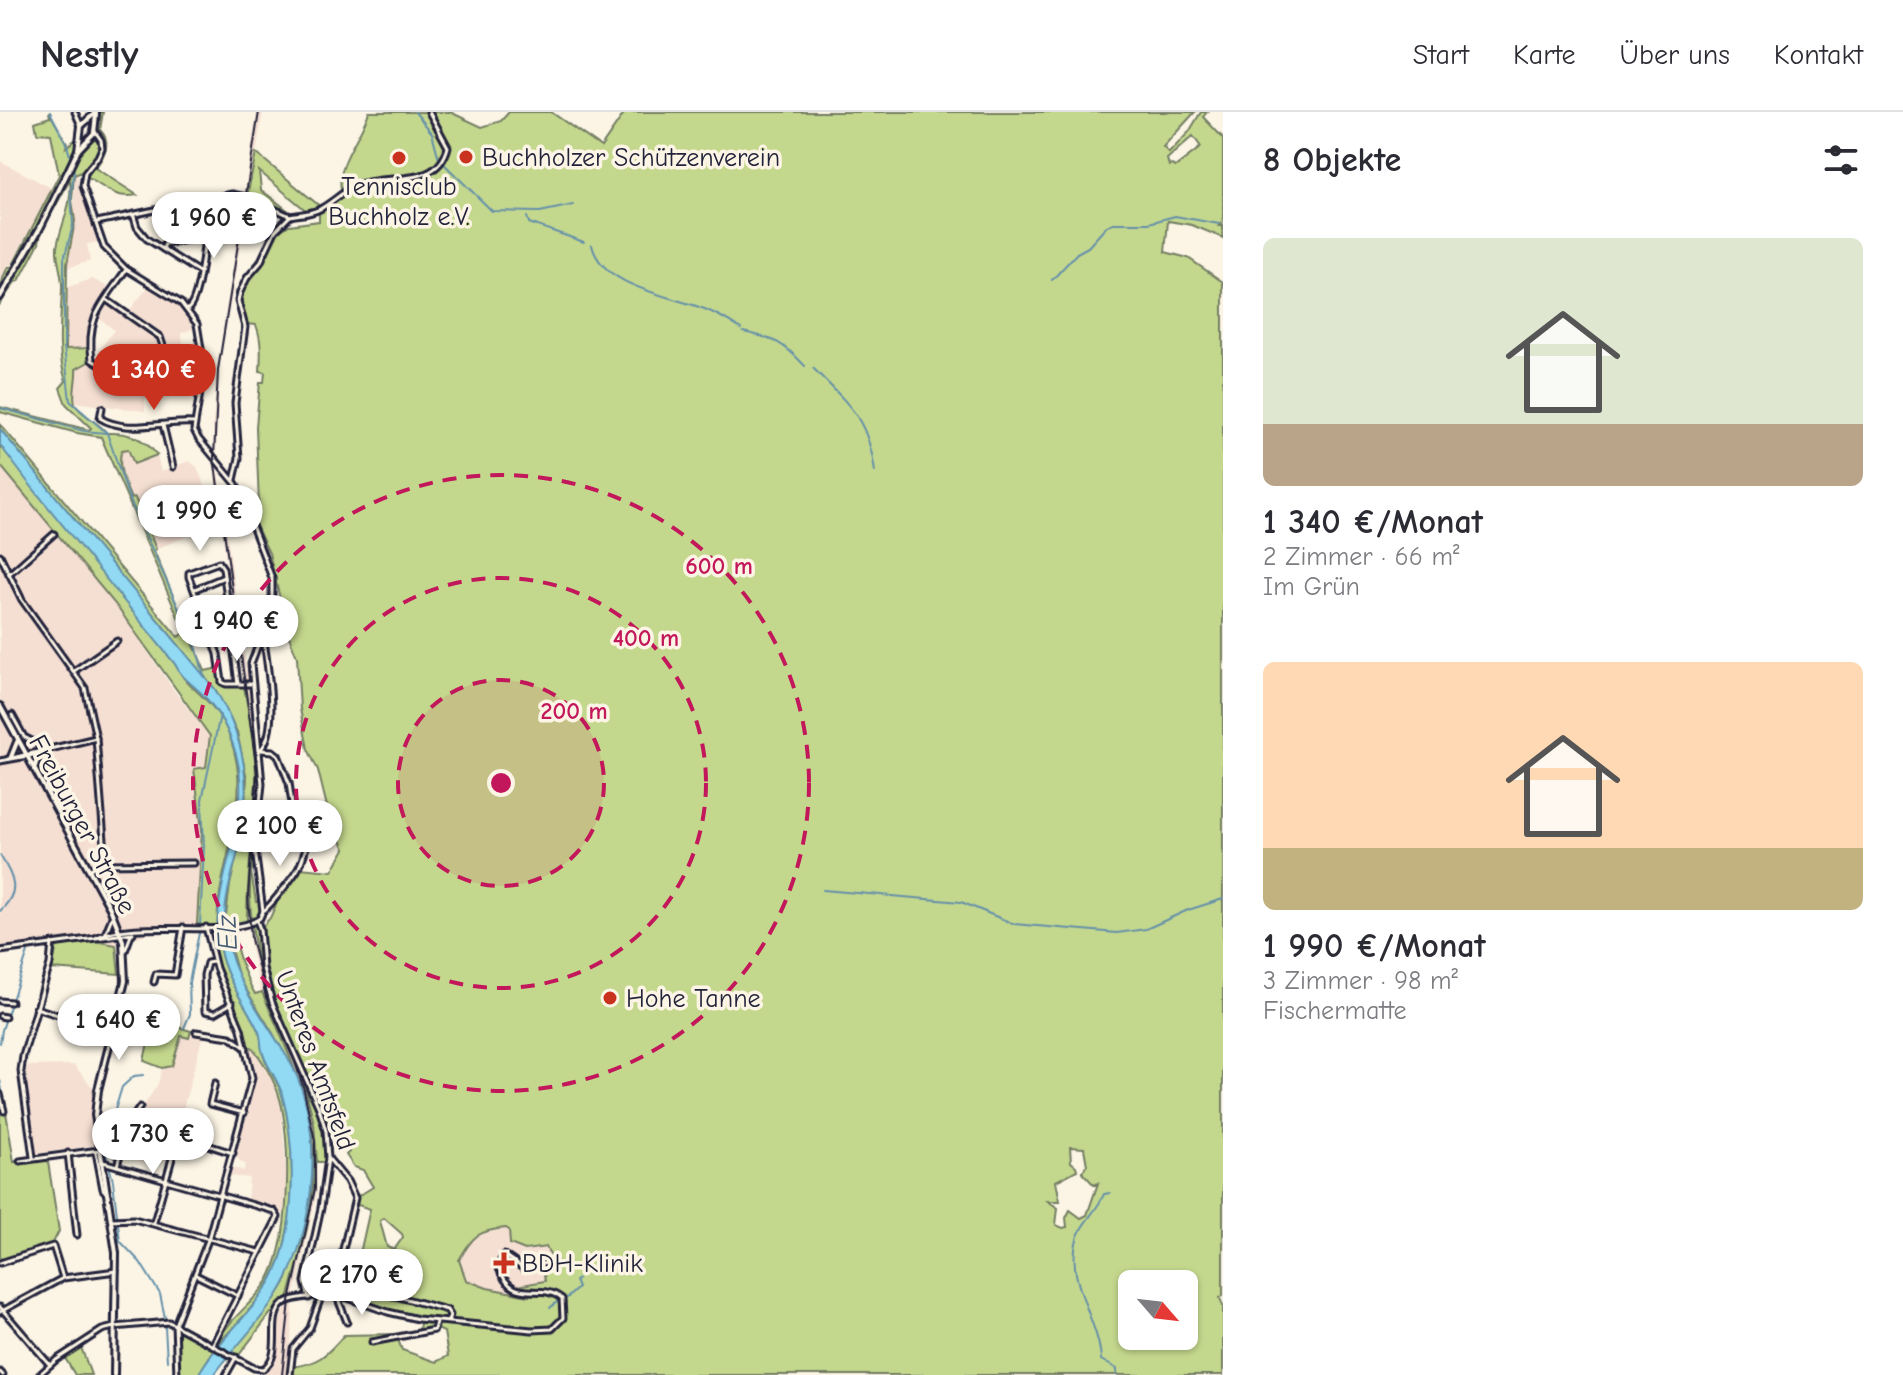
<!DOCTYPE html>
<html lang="de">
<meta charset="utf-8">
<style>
:root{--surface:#fff;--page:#f7f7f7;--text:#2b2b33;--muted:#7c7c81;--line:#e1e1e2;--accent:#c8321e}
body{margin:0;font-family:"Comic Neue",sans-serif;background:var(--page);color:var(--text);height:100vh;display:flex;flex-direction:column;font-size:30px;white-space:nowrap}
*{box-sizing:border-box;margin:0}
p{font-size:26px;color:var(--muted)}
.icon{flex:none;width:44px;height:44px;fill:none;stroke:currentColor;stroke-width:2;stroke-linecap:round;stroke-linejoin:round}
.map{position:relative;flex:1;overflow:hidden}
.details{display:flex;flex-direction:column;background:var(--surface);width:680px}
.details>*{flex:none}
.needle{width:52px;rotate:118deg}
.buttons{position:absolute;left:1118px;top:1158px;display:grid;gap:16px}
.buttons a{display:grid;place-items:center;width:80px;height:80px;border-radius:12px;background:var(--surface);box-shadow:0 2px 6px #0004;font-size:40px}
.price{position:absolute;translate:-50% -68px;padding:0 18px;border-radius:28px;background:#fff;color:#222;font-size:26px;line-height:52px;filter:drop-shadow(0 2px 4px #0008)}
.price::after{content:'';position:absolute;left:50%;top:48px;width:24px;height:18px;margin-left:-12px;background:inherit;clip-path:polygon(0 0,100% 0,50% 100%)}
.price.active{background:var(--accent);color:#fff}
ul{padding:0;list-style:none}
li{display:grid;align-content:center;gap:16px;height:424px;padding:0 40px}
li span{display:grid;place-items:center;height:248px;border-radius:12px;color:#555}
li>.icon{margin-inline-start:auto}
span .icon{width:144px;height:144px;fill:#fffc;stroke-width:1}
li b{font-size:34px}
h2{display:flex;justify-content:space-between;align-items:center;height:96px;padding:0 40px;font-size:34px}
header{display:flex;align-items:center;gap:48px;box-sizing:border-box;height:112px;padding:0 40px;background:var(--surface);border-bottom:2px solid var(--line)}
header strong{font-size:38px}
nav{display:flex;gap:44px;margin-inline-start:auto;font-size:28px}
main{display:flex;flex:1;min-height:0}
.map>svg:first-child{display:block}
.built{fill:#f5dfd2}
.green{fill:#c4d88d;stroke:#737d64;stroke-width:2;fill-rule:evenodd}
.water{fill:#92daf4;stroke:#6590aa;stroke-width:2}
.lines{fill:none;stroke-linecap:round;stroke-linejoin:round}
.stream{stroke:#6590aa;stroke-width:2}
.minor-casing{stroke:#22223b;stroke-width:9}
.tertiary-casing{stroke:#22223b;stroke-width:10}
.secondary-casing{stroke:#22223b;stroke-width:10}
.minor{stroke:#fcf5e5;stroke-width:3}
.tertiary{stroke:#fcf5e5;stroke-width:4}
.secondary{stroke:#fcf5e5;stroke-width:4}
.rail{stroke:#22223b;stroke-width:2}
.ring{fill:none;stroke:#c2185b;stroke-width:4;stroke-dasharray:14 10}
.poi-dot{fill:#c8321e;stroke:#fcf5e5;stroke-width:3}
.labels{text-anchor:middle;stroke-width:7;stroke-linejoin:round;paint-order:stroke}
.poi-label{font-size:26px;fill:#22223b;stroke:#fcf5e5;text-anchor:start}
.street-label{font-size:26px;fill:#22223b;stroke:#fcf5e5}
.water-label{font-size:28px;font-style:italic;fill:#445972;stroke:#fcf5e5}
.centre{fill:#c2185b;stroke:#fcf5e5;stroke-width:4}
.ring-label{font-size:24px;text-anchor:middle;font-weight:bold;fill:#c2185b;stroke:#fcf5e5;stroke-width:7;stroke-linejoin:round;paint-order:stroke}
</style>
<header>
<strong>Nestly</strong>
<nav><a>Start</a><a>Karte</a><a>Über uns</a><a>Kontakt</a></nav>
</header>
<main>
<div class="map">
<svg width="1223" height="1263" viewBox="0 0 1223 1263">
<rect width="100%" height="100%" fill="#fcf5e5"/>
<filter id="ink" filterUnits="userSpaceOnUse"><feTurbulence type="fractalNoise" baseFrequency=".0125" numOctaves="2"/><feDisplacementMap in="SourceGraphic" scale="16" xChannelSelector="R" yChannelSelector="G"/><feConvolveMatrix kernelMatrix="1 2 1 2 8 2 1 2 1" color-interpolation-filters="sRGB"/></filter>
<g filter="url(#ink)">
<g class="built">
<polygon points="257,0 263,0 219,257 216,347 257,631 258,689 250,766 251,812 259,856 263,856 300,954 316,1025 317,1079 294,1186 288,1263 258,1262 270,1254 276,1242 280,1206 287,1195 309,1105 314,1068 313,1027 297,959 260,877 250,833 247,767 256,661 221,410 156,437 135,386 131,387 118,347 122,338 127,336 134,351 157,343 161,360 189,349 197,355 208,382 216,379 213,312 217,257"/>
<polygon points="0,49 53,77 0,173"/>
<polygon points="75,62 77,63 79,75 92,104 98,130 87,132 90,149 67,156 73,119"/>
<polygon points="92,167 110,176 103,187 126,203 148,175 181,191 198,215 181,221 184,235 165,241 165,259 186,260 185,281 172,277 150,281 150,285 145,286 145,299 74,290 76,257 92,248 114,218 94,202 88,224 91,236 66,237 68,175"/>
<polygon points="0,353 115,492 175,580 210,624 206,655 194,657 202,717 197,811 208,813 201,819 154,819 116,833 83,830 0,841"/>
<polygon points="191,920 203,923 177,1019 138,1008 136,1005 158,972 162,956 172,953 181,923 189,926"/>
<polygon points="251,935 266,953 281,993 287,1069 284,1102 247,1092 249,1066 230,1064 232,1055 243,1059 246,1053 235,1045 237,1038 234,1037 252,966 246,936"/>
<polygon points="74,953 94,977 91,1007 96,1033 36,1042 25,954"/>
<polygon points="506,1116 509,1118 510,1132 525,1138 546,1135 553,1149 545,1169 529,1184 486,1176 466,1168 459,1148 475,1124"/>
</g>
<g class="green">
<path d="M49,0L67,31L66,35L76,27L86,29L94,25L100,32C99,45 87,60 74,63L72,88L75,109L67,152L66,237L91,236L92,248L76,257C77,267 72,282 75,291C79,302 100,311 107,321C129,320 144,326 157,343L134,352L128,337L122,338C116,352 125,373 131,387L135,386L156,437L154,439L205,559L219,556L221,572L225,574H244C249,604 256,635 256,666C255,716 246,764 247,814L237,816L234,819C236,840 245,864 255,882L262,880C289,941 318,1000 314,1068C312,1109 298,1149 288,1188L282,1191L276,1201H271L239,1243L231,1240L276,1185L287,1167L311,1085L313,1062L312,1028L306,997L274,923L239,866L229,831L225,811L230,773L242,720L247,667L237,620L215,577L0,317V312L178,525L185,521L101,325L77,321L0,300V295L89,318L91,316L66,292L60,276L66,269C56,239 61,208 62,177C63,163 56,148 57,135C61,111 73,93 70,68L41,120L39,131L19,169L15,170L0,192C0,178 1,167 8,155H12L59,63L51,22L37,21L35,10L50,5Z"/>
<path d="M99,0H103L100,18C113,30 104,45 95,56L137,83C116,88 104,75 87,65L105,36C105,19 91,20 99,0Z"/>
<path d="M369,0H450L482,15L501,9L509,0H551L601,35L625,0H1195L1163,35L1169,41L1189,20L1201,0H1207L1203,5L1223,26V110L1219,114H1223V126L1192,113L1168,109L1165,140L1188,146L1223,170V1184L1220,1186L1223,1194V1263H288L289,1255C317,1253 327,1243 344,1223L396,1222L402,1238L436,1250L448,1244L444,1220L435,1216L419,1219L420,1210L436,1209L402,1204L350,1186L370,1097L355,1092V1086L373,1075L363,1058L354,1055L346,1043L349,1040L340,1016L326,1019L328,1046L325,1050H317L314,1012L300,954L272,890L263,856L260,817L270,806L285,773L300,756L332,759L345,737L329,703L318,658L308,637L300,597L297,545L279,499L280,487L269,441L253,408L258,405L259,394L256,315L260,270H264L265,260L260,259C261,243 262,228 256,213L247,212L241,191L245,173L262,153L277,121L289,113L319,109V98L309,101L259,59L261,78L294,103L290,104L247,85L256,41L322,96L364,72L395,70L430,60L360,71L358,68L341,77C336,53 361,24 369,0ZM1193,24L1201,35L1175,55L1172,53L1169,54L1167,47ZM1070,1035L1084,1036L1087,1053L1082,1060L1094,1073L1098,1071L1087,1103L1081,1106L1070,1098L1066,1106L1067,1115L1063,1116L1056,1113L1058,1096L1048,1089H1060L1056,1069L1077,1058L1076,1054L1071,1050ZM384,1106L402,1122L403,1125L394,1138L387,1135L380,1109ZM506,1116L509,1118L510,1132L525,1138L546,1135L553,1148L542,1153L545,1169L511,1175L530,1181L529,1184L487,1176L466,1168L459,1148C474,1123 477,1119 506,1116ZM397,1154L403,1157L401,1173L393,1188L378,1182ZM1132,1172H1184V1224H1132Z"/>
<path d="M0,333L175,552C179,558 183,567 189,572C204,586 218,597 227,618C262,699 205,761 220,838C226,869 246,892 259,920C262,927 261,931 262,937C264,952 277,967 282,982C296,1032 297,1120 272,1166C259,1190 236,1212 218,1232C224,1210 254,1191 267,1170C291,1132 290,1038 282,995C277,972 266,953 252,935L246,936C237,897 207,854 208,814L197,812L202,717L194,657L206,655L210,624L115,492L0,353Z"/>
<path d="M253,743L254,754L251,760L256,790H260L261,798L254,809L259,816L261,856L259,857C252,819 246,780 253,743Z"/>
<polygon points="95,829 116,833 119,862 52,857 57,833"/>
<polygon points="126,900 191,919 189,926 181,924 172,954 162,956 144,949 149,926 122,919"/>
<polygon points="0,1000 6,1000 14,1050 47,1044 59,1119 52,1133 0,1151"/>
<path d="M180,1218L215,1236L198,1263H178C180,1250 175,1232 180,1218Z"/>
<polygon points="81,1235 91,1263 75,1263 65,1246"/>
</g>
<path class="water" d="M0,317L215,577C248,632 252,678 238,740C232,762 224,788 225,812C227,860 262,903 286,943C327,1008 317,1119 278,1182C260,1211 234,1235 214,1263H198C218,1227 252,1202 272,1167C297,1121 296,1032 282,982C278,967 265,953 262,938C260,931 262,927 259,920C246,892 226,869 220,838C207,774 253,711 237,646C231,623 220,600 203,583C192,571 182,567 175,552L27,369L0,333Z"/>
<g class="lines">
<g class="stream">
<polyline points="50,0 67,33 74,60 71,81 73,113 64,147 64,234 70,289 107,321 129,386 197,537 204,564"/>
<polyline points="415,0 432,21 439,47 492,99 540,100 573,93"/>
<polyline points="527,105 529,111 584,130"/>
<path d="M592,133C602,175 668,183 702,196C716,201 729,209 741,217"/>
<polyline points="1052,168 1077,141 1088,135 1107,114 1113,111 1149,111 1175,104 1219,112"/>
<path d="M743,220C774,226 784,231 805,254"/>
<path d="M813,256C849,293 868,306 875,360"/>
<polyline points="0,296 84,319 106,321"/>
<path d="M0,743C13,766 22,778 0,799"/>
<polyline points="823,778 961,790 1014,812 1117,821 1146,817 1188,798 1223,787"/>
<polyline points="200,812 204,735 202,688 220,603"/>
<polyline points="184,916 190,902 189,870 199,821"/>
<polyline points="0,931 2,918 29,837"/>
<polyline points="143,963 134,964 122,975 104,1034 113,1069 120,1129 140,1150 160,1182 165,1206"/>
<polyline points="0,968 6,999"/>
<path d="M1110,1081L1104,1082C1097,1100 1080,1111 1076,1131C1067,1172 1099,1209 1101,1248L1117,1257V1263"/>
<polyline points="567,1186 578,1176 575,1169 578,1167"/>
<polyline points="550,1196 558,1189"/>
<polyline points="165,1215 167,1249"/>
</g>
<g class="minor-casing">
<g id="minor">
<polyline points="75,0 81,14"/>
<path d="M94,18L101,28L102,36L98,45L85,61L83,74L104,135L126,157L181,191L197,212L204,255L194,318L198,326L236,372L272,466V495L251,552L262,672L255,738L263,799L260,806C231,828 140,806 97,825"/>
<polyline points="133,102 137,115 147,127 199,160"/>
<path d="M290,104C300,102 311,102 320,97C333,90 343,79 357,73C389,60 437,78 448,35L429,0"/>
<polyline points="97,110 232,82 251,86 290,104"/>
<polyline points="255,116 264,93"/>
<polyline points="163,137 165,132 203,125"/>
<path d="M125,159C102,193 86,205 92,248C123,269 139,260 173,259C184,259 193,262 204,265"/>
<polyline points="107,188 160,225 165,240 164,260"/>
<path d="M188,197C201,186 205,120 208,100L205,89"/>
<path d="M102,296L100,306C127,323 164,308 194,311"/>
<polyline points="163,313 173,355"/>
<polyline points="234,368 239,346 235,291 245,215 238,189 240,180 247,166 260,151 275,119 290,104"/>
<polyline points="0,443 22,488 85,576 96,626 105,741 100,752 90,757"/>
<polyline points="9,462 54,422"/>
<polyline points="195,477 224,465"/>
<polyline points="211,522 231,513"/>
<path d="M259,525L264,528C267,554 280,620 260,638"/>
<polyline points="74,559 117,529"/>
<polyline points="238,572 223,456 219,450 189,461 189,465 218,542 222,570 226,572 250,572"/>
<polyline points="12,603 24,625 38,632 41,639"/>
<polyline points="260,638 273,639 278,643 289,671 295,713 304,726"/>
<polyline points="8,647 96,626"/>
<polyline points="0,649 39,642"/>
<polyline points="100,752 194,751"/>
<path d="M263,799C268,797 296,762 299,755C306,742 311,714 314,699"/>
<polyline points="257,809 260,817 263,856 272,890 319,996 326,1019 328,1046 347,1069 355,1086 333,1180"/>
<polyline points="106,820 112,805"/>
<polyline points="0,839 133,821"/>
<polyline points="125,839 131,823"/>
<polyline points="213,850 207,851 204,863 205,899 215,901 232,891"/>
<polyline points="154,870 156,862 175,863 183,815"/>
<polyline points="0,889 11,890"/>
<polyline points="36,896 89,913"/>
<polyline points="0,904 5,905"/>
<polyline points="196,920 230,925 246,936"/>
<polyline points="215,971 210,992 244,1001"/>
<polyline points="0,982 4,999"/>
<path d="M140,995L133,1005L136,1008C169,1019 199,1031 233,1041"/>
<polyline points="96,1040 103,1077 109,1084"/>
<polyline points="68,1041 77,1123"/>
<polyline points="33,1045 21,959 23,944 50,852 52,831"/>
<polyline points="20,1049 99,1038"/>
<polyline points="103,1050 274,1099 278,1105 213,1232"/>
<polyline points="117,1054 125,1023 174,1038"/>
<polyline points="112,1108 134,1107 259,1140"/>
<polyline points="154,1110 178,1025"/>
<polyline points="0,1151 53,1134 63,1166"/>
<polyline points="196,1163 238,1184"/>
<polyline points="390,1172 395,1184 447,1198 450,1203 448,1209"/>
<polyline points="336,1182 347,1210"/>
<polyline points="309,1186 305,1170 321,1096 328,1046"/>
<polyline points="0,1195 50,1253"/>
<polyline points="0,1200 63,1166 116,1159"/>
<polyline points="372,1230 434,1218 436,1210"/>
<path d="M263,1257C285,1242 265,1208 283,1192C295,1183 319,1186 333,1181L388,1200L418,1207L532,1218L552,1217L563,1206L562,1187C540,1168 513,1196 498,1154L504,1143L524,1157L553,1149"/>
<polyline points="0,1260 3,1263"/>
<polyline points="39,1263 56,1248 102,1218 114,1215 169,1210 254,1256 263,1257"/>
<polyline points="177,1263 175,1213 208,1128 252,966 241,917 216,856 206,815"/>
<polyline points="226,1263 236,1245"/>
<polyline points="290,1263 293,1237 310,1216 321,1185"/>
</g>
</g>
<g class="tertiary-casing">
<g id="tertiary">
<polyline points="0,594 110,796 123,829 125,869 98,978 95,1003 116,1141 114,1263"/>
<polyline points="11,645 17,630"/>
<polyline points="34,657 39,642"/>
</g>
</g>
<g class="secondary-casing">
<g id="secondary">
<polyline points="78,38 94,21 96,2"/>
<polyline points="0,185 40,116 68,59 78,38 81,14 96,0"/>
</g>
</g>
<use href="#minor" class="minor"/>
<use href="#tertiary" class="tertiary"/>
<use href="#secondary" class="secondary"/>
<polyline class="rail" points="259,0 218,258 214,345 257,661 248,783 251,827 266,885 293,944 304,978 315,1029 315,1077 290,1189 282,1263"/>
</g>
</g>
<circle cx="501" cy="671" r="103" fill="#c2185b" fill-opacity=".12"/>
<g class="ring">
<circle cx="501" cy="671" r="103"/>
<circle cx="501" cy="671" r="205"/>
<circle cx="501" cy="671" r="308"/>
</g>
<g class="poi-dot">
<circle cx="466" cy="45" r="8"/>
<circle cx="399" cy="46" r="8"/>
<circle cx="610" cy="886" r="8"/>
<path d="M500 1139h8v8h8v8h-8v8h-8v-8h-8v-8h8z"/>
</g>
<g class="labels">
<g class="poi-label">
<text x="482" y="54">Buchholzer Schützenverein</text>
<text x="399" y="83" text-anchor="middle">Tennisclub<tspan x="399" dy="30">Buchholz e.V.</tspan></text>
<text x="626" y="895">Hohe Tanne</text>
<text x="522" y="1160">BDH-Klinik</text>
</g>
<g class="street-label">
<text transform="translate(83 712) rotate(62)" y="9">Freiburger Straße</text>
<text transform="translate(316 948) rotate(70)" y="9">Unteres Amtsfeld</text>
</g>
<g class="water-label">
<text transform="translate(226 821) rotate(-93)" y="10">Elz</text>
</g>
</g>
<circle cx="501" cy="671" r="12" class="centre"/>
<g class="ring-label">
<text x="719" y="462">600 m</text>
<text x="646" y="534">400 m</text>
<text x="574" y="607">200 m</text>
</g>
</svg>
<div class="buttons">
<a><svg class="needle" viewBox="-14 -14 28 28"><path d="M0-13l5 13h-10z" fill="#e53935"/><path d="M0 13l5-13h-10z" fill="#7c7c81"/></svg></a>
</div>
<b class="price" style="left:214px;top:148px">1 960 €</b>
<b class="price active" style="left:154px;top:300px">1 340 €</b>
<b class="price" style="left:200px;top:441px">1 990 €</b>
<b class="price" style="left:237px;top:551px">1 940 €</b>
<b class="price" style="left:280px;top:756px">2 100 €</b>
<b class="price" style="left:119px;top:950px">1 640 €</b>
<b class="price" style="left:153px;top:1064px">1 730 €</b>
<b class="price" style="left:362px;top:1205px">2 170 €</b>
</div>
<section class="details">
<h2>8 Objekte<svg class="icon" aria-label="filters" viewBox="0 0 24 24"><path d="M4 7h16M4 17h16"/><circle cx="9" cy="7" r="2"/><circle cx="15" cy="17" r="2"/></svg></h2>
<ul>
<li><span style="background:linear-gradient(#dfe7d0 75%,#b9a48a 0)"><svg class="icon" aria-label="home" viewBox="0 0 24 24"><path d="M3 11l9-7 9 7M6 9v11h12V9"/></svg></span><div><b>1 340 €/Monat</b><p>2 Zimmer · 66 m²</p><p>Im Grün</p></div></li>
<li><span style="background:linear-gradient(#ffd9b3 75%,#c2b280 0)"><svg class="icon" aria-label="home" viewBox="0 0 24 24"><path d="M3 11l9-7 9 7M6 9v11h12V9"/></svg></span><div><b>1 990 €/Monat</b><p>3 Zimmer · 98 m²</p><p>Fischermatte</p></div></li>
</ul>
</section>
</main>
